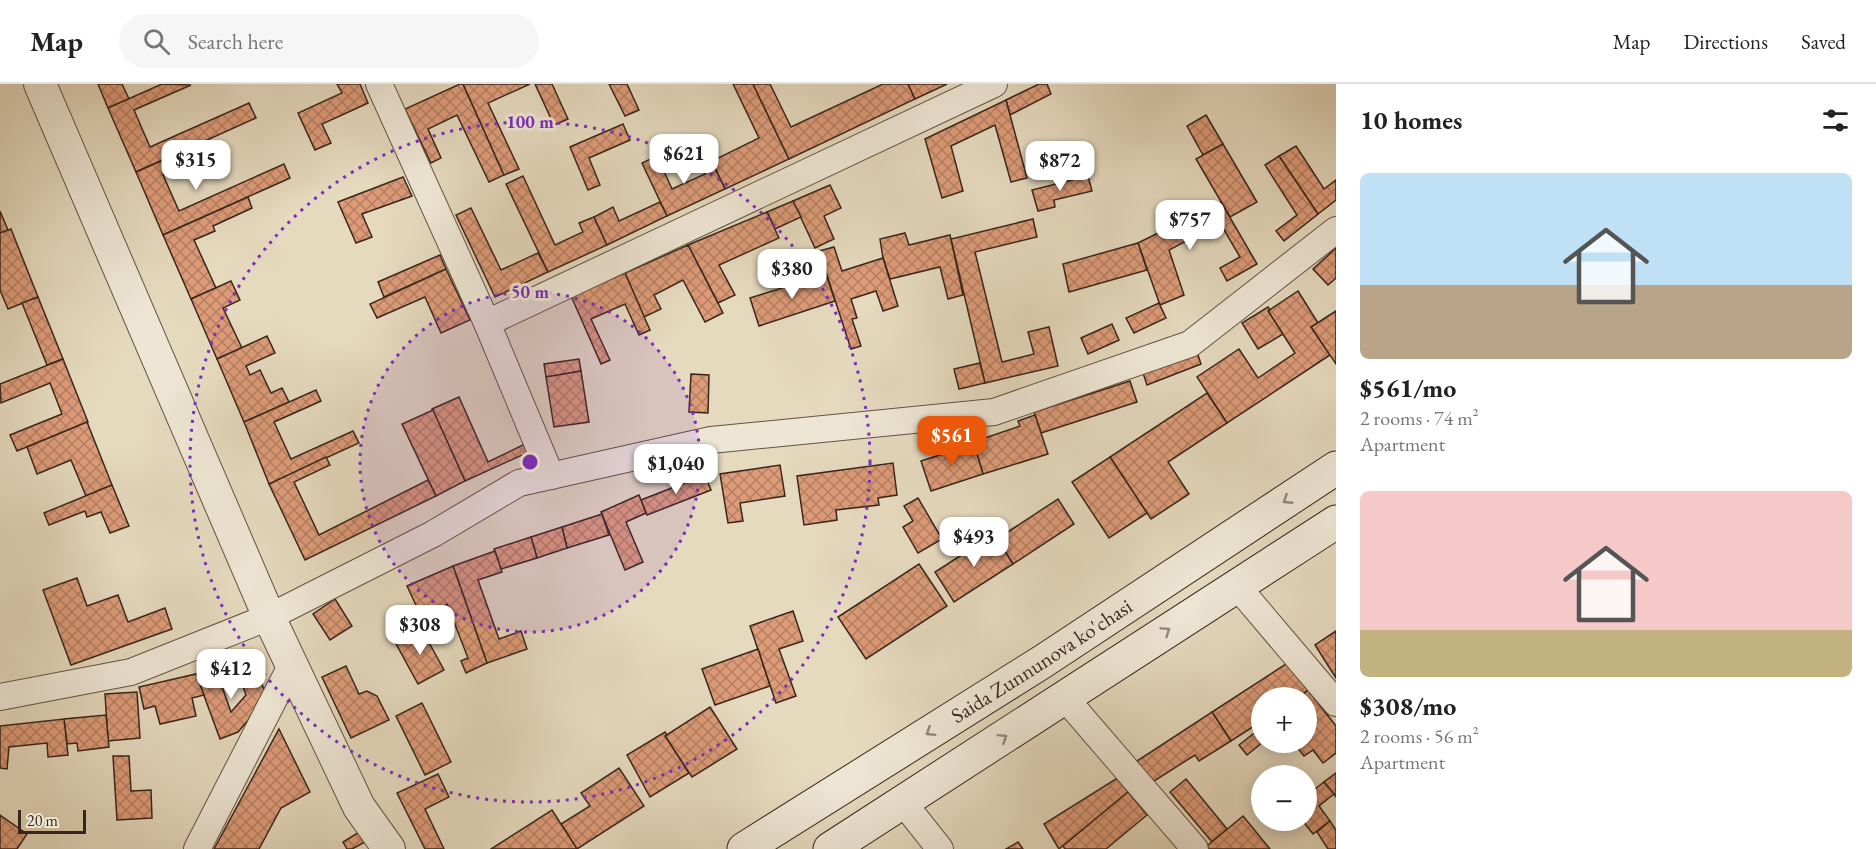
<!DOCTYPE html>
<meta charset="utf-8">
<style>
:root{--surface:#fff;--page:#f6f6f6;--text:#222;--muted:#767676;--line:#e0e0e0;--accent:#ea580c}
body{margin:0;font-family:"EB Garamond",serif;background:var(--page);color:var(--text);height:100vh;display:flex;flex-direction:column;font-size:22px;white-space:nowrap}
*{box-sizing:border-box;margin:0}
p{font-size:20px;color:var(--muted)}
.icon{flex:none;width:33px;height:33px;fill:none;stroke:currentColor;stroke-width:2;stroke-linecap:round;stroke-linejoin:round}
.map{position:relative;flex:1;overflow:hidden}
.details{display:flex;flex-direction:column;background:var(--surface);width:540px}
.details>*{flex:none}
.buttons{position:absolute;left:1251px;top:603px;display:grid;gap:12px}
.buttons a{display:grid;place-items:center;width:66px;height:66px;border-radius:50%;background:var(--surface);box-shadow:0 3px 15px #0003;font-size:30px}
.scale{position:absolute;left:18px;bottom:15px;width:68px;box-sizing:border-box;padding-left:6px;border:3px solid #38261b;border-top:0;font-size:16px;line-height:21px;white-space:nowrap;color:#38261b;-webkit-text-stroke:4px #eee6d5;paint-order:stroke}
.price{position:absolute;translate:-50% -51px;padding:0 14px;border-radius:12px;background:#fff;color:#222;font-size:20px;line-height:39px;filter:drop-shadow(0 2px 3px #0008)}
.price::after{content:'';position:absolute;left:50%;top:36px;width:18px;height:14px;margin-left:-9px;background:inherit;clip-path:polygon(0 0,100% 0,50% 100%)}
.price.on{background:var(--accent);color:#fff}
ul{padding:0;list-style:none}
li{display:grid;align-content:center;gap:12px;height:318px;padding:0 24px}
li span{display:grid;place-items:center;height:186px;border-radius:9px;color:#555}
li>.icon{margin-inline-start:auto}
span .icon{width:108px;height:108px;fill:#fffc;stroke-width:1}
li b{font-size:26px}
h2{display:flex;justify-content:space-between;align-items:center;height:72px;padding:0 24px;font-size:26px}
header{display:flex;align-items:center;gap:36px;box-sizing:border-box;height:84px;padding:0 30px;background:var(--surface);border-bottom:2px solid var(--line)}
header strong{font-size:28px}
nav{display:flex;gap:33px;margin-inline-start:auto;font-size:21px}
.search{width:420px;height:54px;background:var(--page);display:flex;align-items:center;gap:15px;box-sizing:border-box;padding:0 21px;border-radius:33px;color:var(--muted);font-size:22px}
main{display:flex;flex:1;min-height:0}
.map>svg:first-child{display:block}
.building{fill:url(#building-cross-hatch);stroke:#38261b;stroke-width:1.5}
.lines{fill:none;stroke-linecap:round;stroke-linejoin:round}
.minor-casing{stroke:#635344;stroke-width:28}
.tertiary-casing{stroke:#635344;stroke-width:34}
.secondary-casing{stroke:#38261b;stroke-width:35}
.minor{stroke:#eee6d5;stroke-width:26}
.tertiary{stroke:#eee6d5;stroke-width:32}
.secondary{stroke:#eee6d5;stroke-width:33}
.oneway{stroke:#938678}
.ring{fill:none;stroke:#7b2cbf;stroke-width:3;stroke-dasharray:3 6}
.labels{text-anchor:middle;stroke-width:6;stroke-linejoin:round;paint-order:stroke}
.street-label{font-size:21px;fill:#38261b;stroke:#eee6d5}
.centre{fill:#7b2cbf;stroke:#eee6d5;stroke-width:3}
.ring-label{font-size:18px;text-anchor:middle;font-weight:bold;fill:#7b2cbf;stroke:#eee6d5;stroke-width:6;stroke-linejoin:round;paint-order:stroke}
</style>
<header>
<strong>Map</strong>
<div class="search"><svg class="icon" aria-label="search" viewBox="0 0 24 24"><circle cx="10" cy="10" r="6"/><path d="M15 15l6 6"/></svg>Search here</div>
<nav><a>Map</a><a>Directions</a><a>Saved</a></nav>
</header>
<main>
<div class="map">
<svg width="1336" height="765" viewBox="0 0 1336 765">
<defs>
<pattern id="building-cross-hatch" width="8" height="8" patternUnits="userSpaceOnUse" patternTransform="scale(1.5)"><rect width="8" height="8" fill="#dd9b78"/><path d="M0 0l8 8M0 8l8-8" fill="none" stroke="#b47e62"/></pattern>
</defs>
<rect width="100%" height="100%" fill="#e5d9be"/>
<filter id="stains"><feTurbulence type="fractalNoise" baseFrequency=".00333" numOctaves="4"/><feColorMatrix values="0 0 0 0 .2 0 0 0 0 .09 0 0 0 0 .02 0 0 0 .5 -.17"/></filter>
<radialGradient id="worn" r=".72"><stop offset=".6" stop-color="#630" stop-opacity="0"/><stop offset="1" stop-color="#630" stop-opacity=".3"/></radialGradient>
<g class="building">
<polygon points="98,0 122,0 129,15 108,24"/>
<polygon points="162,0 191,1 134,26 150,63 249,19 256,34 136,88 108,24"/>
<polygon points="337,0 360,0 368,19 322,40 331,59 315,66 298,29 342,9"/>
<polygon points="460,0 463,0 504,91 489,98 457,31 428,45 441,74 431,79 405,25"/>
<polygon points="463,0 530,0 488,19 519,85 504,91"/>
<polygon points="535,0 552,0 568,35 554,41"/>
<polygon points="609,0 627,0 639,26 625,32"/>
<polygon points="733,0 753,0 789,75 725,105 712,77 759,54"/>
<polygon points="753,0 770,0 791,43 883,0 908,0 915,15 789,75"/>
<polygon points="908,0 947,0 915,15"/>
<polygon points="1039,0 1047,0 1051,10 1010,31 1006,16"/>
<polygon points="1006,16 1027,94 1011,98 995,41 951,62 963,107 942,114 925,55"/>
<polygon points="1206,31 1223,60 1203,71 1187,42"/>
<polygon points="623,40 630,56 589,74 600,101 588,106 570,63"/>
<polygon points="1223,60 1257,118 1230,133 1196,75"/>
<polygon points="195,62 201,74 163,91 179,127 284,80 290,94 163,151 136,88"/>
<polygon points="1296,62 1324,105 1336,96 1336,116 1318,130 1279,72"/>
<polygon points="707,68 725,105 667,132 642,79 657,72 672,105 705,90 697,73"/>
<polygon points="1279,72 1318,130 1284,157 1276,147 1297,131 1265,81"/>
<polygon points="523,92 555,161 583,148 579,139 594,133 607,161 548,188 506,100"/>
<polygon points="1088,92 1092,107 1054,116 1055,123 1038,127 1032,106"/>
<polygon points="403,93 412,112 362,130 372,153 356,159 338,118"/>
<polygon points="830,101 841,124 824,132 834,155 815,164 793,117"/>
<polygon points="248,113 252,124 213,142 215,147 194,156 216,204 191,215 163,151"/>
<polygon points="793,117 801,133 775,145 767,128"/>
<polygon points="660,118 667,132 607,161 594,133 613,123 619,137"/>
<polygon points="1221,118 1257,180 1227,197 1220,184 1240,173 1220,139 1169,166 1184,211 1160,221 1138,159"/>
<polygon points="471,124 501,186 538,169 548,188 495,213 456,131"/>
<polygon points="0,127 8,146 0,149"/>
<polygon points="767,128 779,154 719,181 735,211 718,219 688,161"/>
<polygon points="1033,135 1037,153 975,168 1002,278 1034,270 1028,248 1049,243 1058,282 985,299 951,155"/>
<polygon points="11,145 38,213 8,225 0,206 0,149"/>
<polygon points="905,149 909,161 950,151 963,211 948,215 940,183 890,195 883,174 880,155"/>
<polygon points="1138,159 1147,186 1069,208 1063,180"/>
<polygon points="688,161 723,229 705,238 683,196 654,211 661,225 644,233 625,189"/>
<polygon points="834,163 842,187 883,174 898,222 883,227 876,207 851,215 857,234 852,235 861,262 851,265 819,167"/>
<polygon points="1336,164 1336,194 1328,201 1313,185"/>
<polygon points="440,171 446,185 384,213 378,198"/>
<polygon points="446,185 470,236 441,249 425,213 377,234 370,220"/>
<polygon points="625,189 650,246 639,251 625,220 591,235 610,276 601,280 571,212"/>
<polygon points="826,190 835,217 759,242 750,214"/>
<polygon points="231,197 240,216 223,224 242,264 217,275 191,215"/>
<polygon points="1298,207 1318,239 1311,243 1330,271 1227,339 1197,293 1239,265 1258,294 1295,269 1268,227"/>
<polygon points="38,213 63,275 47,281 22,219"/>
<polygon points="1159,219 1166,234 1134,249 1126,234"/>
<polygon points="1268,223 1270,226 1268,227 1283,250 1258,265 1242,239"/>
<polygon points="1336,227 1336,280 1311,243"/>
<polygon points="1112,240 1119,256 1088,270 1081,254"/>
<polygon points="267,252 275,269 246,282 250,291 260,286 271,309 282,304 289,318 244,338 217,275"/>
<polygon points="1197,268 1201,280 1147,301 1143,289"/>
<polygon points="63,275 88,338 17,367 10,351 62,330 50,299 1,319 0,300"/>
<polygon points="579,275 581,287 546,293 544,280"/>
<polygon points="980,279 985,299 959,305 954,285"/>
<polygon points="581,287 589,338 554,343 546,293"/>
<polygon points="691,290 709,291 708,329 689,328"/>
<polygon points="1130,297 1137,318 1041,349 1034,328"/>
<polygon points="316,306 321,317 274,338 291,375 353,347 359,359 269,400 244,338"/>
<polygon points="1207,309 1227,339 1168,378 1189,410 1151,435 1110,373"/>
<polygon points="459,313 488,378 527,359 531,367 465,397 432,325"/>
<polygon points="433,326 465,397 436,412 402,340"/>
<polygon points="1035,331 1048,370 983,390 973,358 1020,342 1018,337"/>
<polygon points="87,338 112,401 86,412 71,376 37,390 27,363"/>
<polygon points="974,360 983,390 931,407 921,377"/>
<polygon points="326,373 330,381 294,398 319,451 428,396 436,412 305,476 269,400"/>
<polygon points="1110,373 1147,429 1109,454 1072,398"/>
<polygon points="893,379 897,411 878,414 879,421 836,426 837,436 804,441 797,392"/>
<polygon points="780,381 785,412 740,419 743,437 728,439 720,390"/>
<polygon points="705,391 711,406 647,431 641,416"/>
<polygon points="112,401 129,442 110,449 101,428 87,433 85,427 49,441 44,429"/>
<polygon points="639,411 646,429 626,438 643,478 625,486 601,428"/>
<polygon points="918,414 942,455 918,469 903,443 913,437 904,422"/>
<polygon points="1058,415 1074,440 1013,480 997,455"/>
<polygon points="602,430 609,451 567,464 562,443"/>
<polygon points="562,443 567,464 537,474 531,453"/>
<polygon points="994,450 1013,480 954,518 935,488"/>
<polygon points="531,453 537,474 501,485 494,465"/>
<polygon points="495,467 502,488 478,496 499,555 521,547 527,565 487,579 453,482"/>
<polygon points="919,480 947,522 866,575 838,533"/>
<polygon points="453,482 487,579 466,589 461,577 468,574 447,520 421,532 407,502"/>
<polygon points="77,494 87,522 118,511 128,538 165,524 172,545 71,581 43,506"/>
<polygon points="335,515 352,542 330,556 313,530"/>
<polygon points="793,527 803,557 779,565 796,612 776,619 750,542"/>
<polygon points="421,544 444,586 418,600 395,558"/>
<polygon points="1336,547 1336,594 1315,561"/>
<polygon points="758,565 770,602 715,621 702,585"/>
<polygon points="1289,578 1308,606 1297,614 1262,614 1262,637 1231,657 1212,628"/>
<polygon points="235,581 259,592 267,614 238,648 220,655 196,590 215,583 231,628 246,611"/>
<polygon points="346,582 359,610 367,607 377,612 389,636 351,654 322,593"/>
<polygon points="196,590 204,611 192,614 196,632 160,640 155,622 144,625 139,603"/>
<polygon points="1308,606 1336,642 1336,669 1323,679 1313,666 1304,672 1293,658 1306,658 1306,614 1299,614"/>
<polygon points="137,608 140,654 108,657 105,610"/>
<polygon points="422,619 451,678 425,691 396,632"/>
<polygon points="710,623 737,665 692,693 665,652"/>
<polygon points="1212,628 1231,657 1199,677 1195,671 1151,699 1137,677"/>
<polygon points="106,631 109,663 78,667 77,659 67,660 64,635"/>
<polygon points="64,635 68,671 48,673 47,659 9,663 7,685 0,684 0,642"/>
<polygon points="1262,643 1263,658 1247,671 1239,661"/>
<polygon points="279,645 310,708 281,724 259,765 214,765"/>
<polygon points="665,648 667,651 665,652 689,689 650,713 627,671"/>
<polygon points="1274,658 1290,658 1280,666"/>
<polygon points="113,672 129,672 131,707 151,706 152,734 117,736"/>
<polygon points="619,684 644,722 577,765 561,740 590,722 581,709"/>
<polygon points="1336,689 1336,713 1324,698"/>
<polygon points="438,690 449,713 425,725 444,765 425,765 397,709"/>
<polygon points="1119,693 1128,708 1059,765 1044,740"/>
<polygon points="1186,695 1227,745 1212,758 1170,708"/>
<polygon points="1324,698 1334,710 1319,722 1330,737 1313,750 1302,736 1306,736 1306,712"/>
<polygon points="1128,708 1147,731 1106,765 1065,765 1063,762"/>
<polygon points="552,726 577,765 491,765"/>
<polygon points="0,731 27,750 17,765 0,765"/>
<polygon points="1243,732 1270,765 1209,765 1207,762"/>
<polygon points="1330,737 1336,746 1336,765 1328,765 1317,748"/>
<polygon points="359,748 365,758 352,765 347,765 343,758"/>
<polygon points="1018,758 1023,765 1006,765"/>
</g>
<g class="lines">
<g class="minor-casing">
<g id="minor">
<polyline points="379,0 487,239 551,392"/>
<polyline points="487,239 994,0"/>
<polyline points="1236,501 1336,619"/>
<polyline points="0,613 131,588 269,533 433,450 519,399 711,356 994,328 1190,260 1336,146"/>
<polyline points="1065,614 1195,765"/>
<polyline points="902,717 940,765"/>
<polyline points="197,765 292,580"/>
</g>
</g>
<g class="tertiary-casing">
<polyline id="tertiary" points="40,0 269,533 359,723 389,765"/>
</g>
<g class="secondary-casing">
<g id="secondary">
<path id="s1" d="M744,765L1042,578L1336,384"/>
<polyline points="830,765 1336,438"/>
</g>
</g>
<use href="#minor" class="minor"/>
<use href="#tertiary" class="tertiary"/>
<use href="#secondary" class="secondary"/>
</g>
<defs><path id="oneway-chevron" d="M-2-3.5L2.5 0L-2 3.5" fill="none" stroke-width="1.6" stroke-linecap="round" stroke-linejoin="round" transform="scale(1.5)"/></defs>
<g class="oneway">
<use href="#oneway-chevron" transform="translate(1287 416) rotate(147)"/>
<use href="#oneway-chevron" transform="translate(1166 547) rotate(-34)"/>
<use href="#oneway-chevron" transform="translate(930 648) rotate(148)"/>
<use href="#oneway-chevron" transform="translate(1003 654) rotate(-32)"/>
</g>
<circle cx="530" cy="378" r="170" fill="#7b2cbf" fill-opacity=".12"/>
<g class="ring">
<circle cx="530" cy="378" r="170"/>
<circle cx="530" cy="378" r="340"/>
</g>
<g class="labels">
<g class="street-label">
<text dy="7" stroke="none"><textPath href="#s1" startOffset="352">Saida Zunnunova ko'chasi</textPath></text>
</g>
</g>
<circle cx="530" cy="378" r="9" class="centre"/>
<g class="ring-label">
<text x="530" y="44">100 m</text>
<text x="530" y="214">50 m</text>
</g>
<rect width="100%" height="100%" filter="url(#stains)"/>
<rect width="100%" height="100%" fill="url(#worn)"/>
</svg>
<div class="buttons">
<a>+</a>
<a>−</a>
</div>
<div class="scale">20 m</div>
<b class="price" style="left:684px;top:101px">$621</b>
<b class="price" style="left:196px;top:107px">$315</b>
<b class="price" style="left:1060px;top:108px">$872</b>
<b class="price" style="left:1190px;top:167px">$757</b>
<b class="price" style="left:792px;top:216px">$380</b>
<b class="price on" style="left:952px;top:383px">$561</b>
<b class="price" style="left:676px;top:411px">$1,040</b>
<b class="price" style="left:974px;top:484px">$493</b>
<b class="price" style="left:420px;top:572px">$308</b>
<b class="price" style="left:231px;top:616px">$412</b>
</div>
<section class="details">
<h2>10 homes<svg class="icon" aria-label="filters" viewBox="0 0 24 24"><path d="M4 7h16M4 17h16"/><circle cx="9" cy="7" r="2"/><circle cx="15" cy="17" r="2"/></svg></h2>
<ul>
<li><span style="background:linear-gradient(#bfe0f5 60%,#b9a48a 0)"><svg class="icon" aria-label="home" viewBox="0 0 24 24"><path d="M3 11l9-7 9 7M6 9v11h12V9"/></svg></span><div><b>$561/mo</b><p>2 rooms · 74 m²</p><p>Apartment</p></div></li>
<li><span style="background:linear-gradient(#f6c9c9 75%,#c2b280 0)"><svg class="icon" aria-label="home" viewBox="0 0 24 24"><path d="M3 11l9-7 9 7M6 9v11h12V9"/></svg></span><div><b>$308/mo</b><p>2 rooms · 56 m²</p><p>Apartment</p></div></li>
</ul>
</section>
</main>
